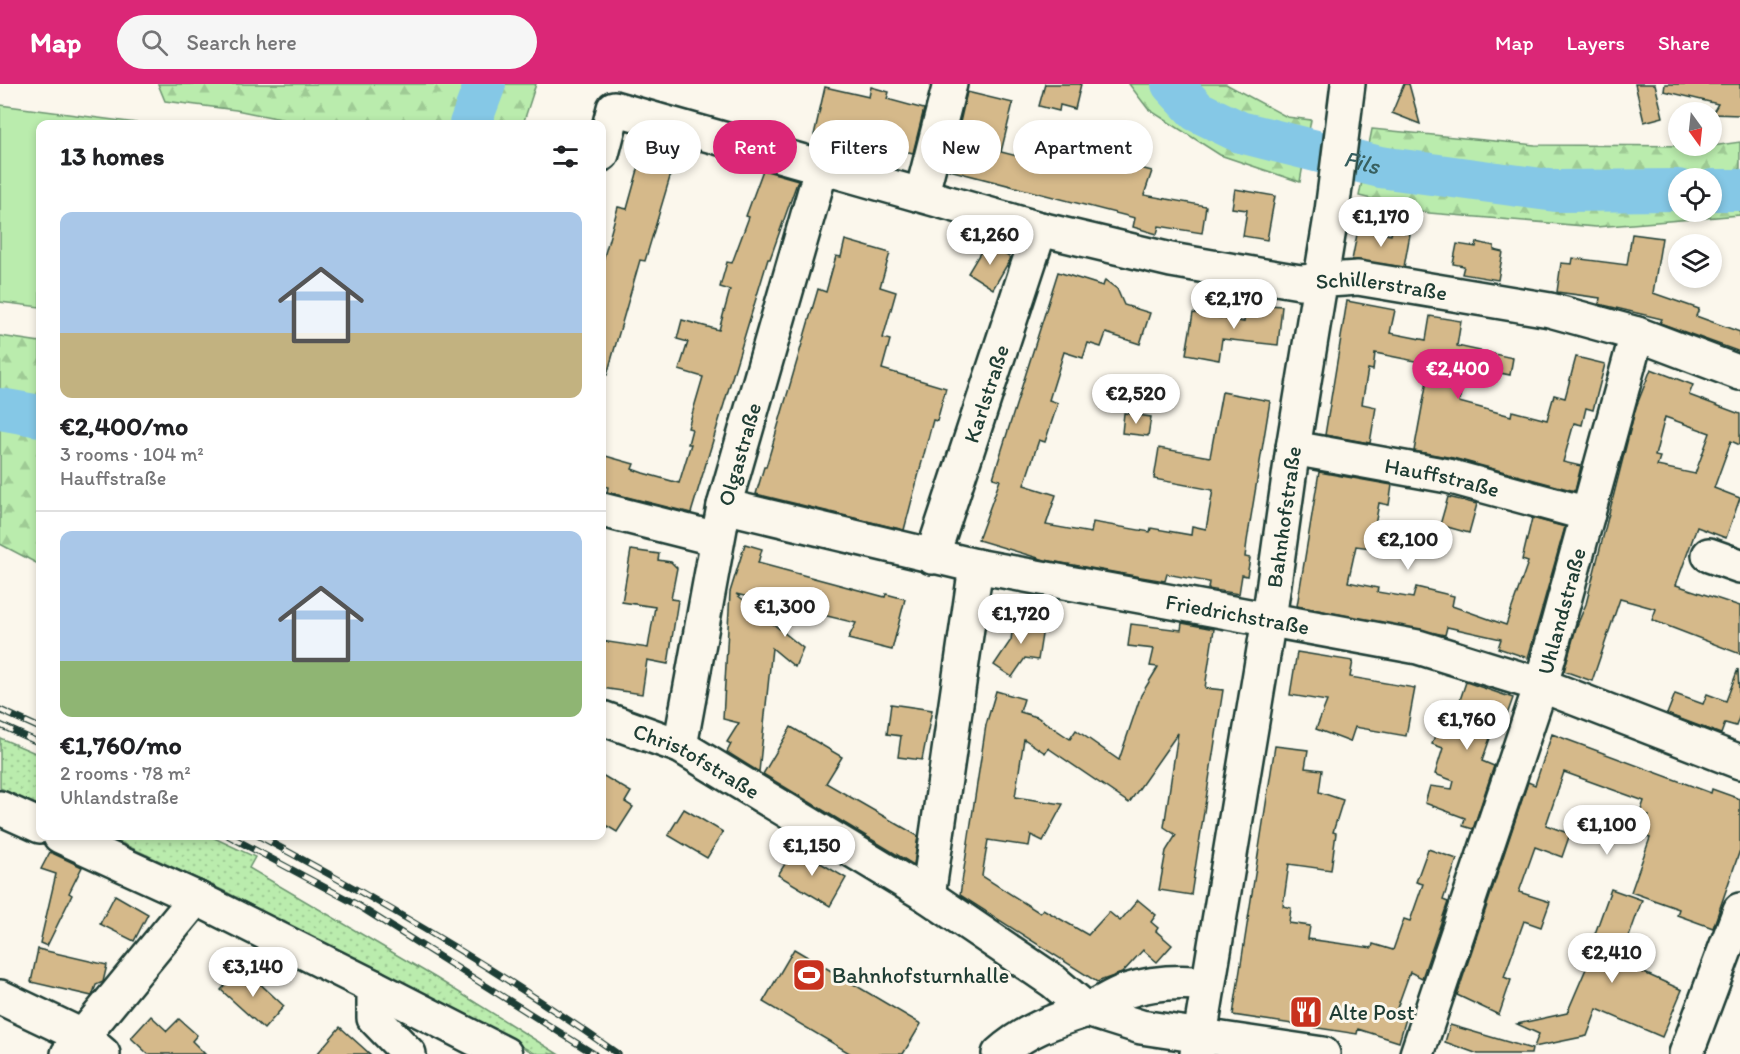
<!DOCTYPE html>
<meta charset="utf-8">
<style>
:root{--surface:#fff;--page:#f6f6f6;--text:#202124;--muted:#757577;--line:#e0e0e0;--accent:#db2777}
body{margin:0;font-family:Itim,sans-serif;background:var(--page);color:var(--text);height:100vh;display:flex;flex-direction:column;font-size:22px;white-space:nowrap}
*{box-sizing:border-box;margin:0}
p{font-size:20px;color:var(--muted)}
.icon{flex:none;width:33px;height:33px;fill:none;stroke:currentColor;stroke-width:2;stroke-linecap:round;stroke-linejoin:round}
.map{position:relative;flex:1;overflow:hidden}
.side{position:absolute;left:36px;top:36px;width:570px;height:720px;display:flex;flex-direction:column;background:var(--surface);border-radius:12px;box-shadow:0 3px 9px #0003}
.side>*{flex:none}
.guide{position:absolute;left:624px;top:36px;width:570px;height:54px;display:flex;gap:12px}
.needle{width:39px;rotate:165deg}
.fabs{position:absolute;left:1668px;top:18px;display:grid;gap:12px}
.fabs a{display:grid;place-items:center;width:54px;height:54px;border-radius:50%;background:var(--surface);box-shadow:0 3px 9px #0003;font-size:30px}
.price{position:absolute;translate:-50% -51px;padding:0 14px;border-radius:21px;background:#fff;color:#222;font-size:20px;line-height:39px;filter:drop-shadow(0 2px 3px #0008)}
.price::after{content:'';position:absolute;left:50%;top:36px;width:18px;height:14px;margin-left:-9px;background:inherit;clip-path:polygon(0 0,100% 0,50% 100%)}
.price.selected{background:var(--accent);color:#fff}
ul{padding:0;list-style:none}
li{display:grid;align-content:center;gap:12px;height:318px;padding:0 24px}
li+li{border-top:2px solid var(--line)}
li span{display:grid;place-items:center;height:186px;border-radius:12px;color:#555}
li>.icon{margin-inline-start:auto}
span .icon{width:108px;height:108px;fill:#fffc;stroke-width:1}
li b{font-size:26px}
h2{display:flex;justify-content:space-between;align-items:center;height:72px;padding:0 24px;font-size:26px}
.chip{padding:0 21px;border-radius:27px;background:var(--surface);box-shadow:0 3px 9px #0003;font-size:21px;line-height:54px}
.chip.selected{background:var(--accent);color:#fff}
header{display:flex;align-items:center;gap:36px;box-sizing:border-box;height:84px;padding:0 30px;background:var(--accent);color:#fff}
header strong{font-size:28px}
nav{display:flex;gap:33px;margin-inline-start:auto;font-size:21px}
.search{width:420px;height:54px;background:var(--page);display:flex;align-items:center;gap:15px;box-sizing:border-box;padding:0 21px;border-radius:33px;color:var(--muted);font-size:22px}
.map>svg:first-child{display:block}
.grass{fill:url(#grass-dots);stroke:#6c9470;stroke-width:1.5}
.forest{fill:url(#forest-firs);stroke:#6c9470;stroke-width:1.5;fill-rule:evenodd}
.pitch{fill:#baecad;stroke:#6c9470;stroke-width:1.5}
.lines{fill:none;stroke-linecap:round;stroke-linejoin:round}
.river{stroke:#85c8e6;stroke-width:42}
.building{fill:#d5b98a;stroke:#1f3d34;stroke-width:1.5;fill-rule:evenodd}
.minor-casing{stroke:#1f3d34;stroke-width:38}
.minor{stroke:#fbf7ec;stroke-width:33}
.rail-casing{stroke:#1f3d34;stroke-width:7}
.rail{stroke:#fbf7ec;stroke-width:4.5;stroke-dasharray:14;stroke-linecap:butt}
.labels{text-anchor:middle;stroke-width:6;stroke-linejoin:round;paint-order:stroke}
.street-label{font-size:22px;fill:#1f3d34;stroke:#fbf7ec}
.poi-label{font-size:22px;fill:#1f3d34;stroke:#fbf7ec;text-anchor:start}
.water-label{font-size:24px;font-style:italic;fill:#386060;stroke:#fbf7ec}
</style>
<header>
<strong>Map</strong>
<div class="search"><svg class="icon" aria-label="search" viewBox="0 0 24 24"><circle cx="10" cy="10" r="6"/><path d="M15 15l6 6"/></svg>Search here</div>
<nav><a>Map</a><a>Layers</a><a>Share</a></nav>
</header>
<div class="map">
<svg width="1740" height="970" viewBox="0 0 1740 970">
<defs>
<pattern id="grass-dots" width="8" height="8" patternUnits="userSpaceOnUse" patternTransform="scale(1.5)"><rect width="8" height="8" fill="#baecad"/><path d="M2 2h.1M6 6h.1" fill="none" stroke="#9fcb95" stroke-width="1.8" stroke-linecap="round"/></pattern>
<pattern id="forest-firs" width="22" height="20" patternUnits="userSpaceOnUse" patternTransform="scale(1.5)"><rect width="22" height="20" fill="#baecad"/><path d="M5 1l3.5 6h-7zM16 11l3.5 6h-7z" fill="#9fcb95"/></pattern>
</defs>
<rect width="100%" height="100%" fill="#fbf7ec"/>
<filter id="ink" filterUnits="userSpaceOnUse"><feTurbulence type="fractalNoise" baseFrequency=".0167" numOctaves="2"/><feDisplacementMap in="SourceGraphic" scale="12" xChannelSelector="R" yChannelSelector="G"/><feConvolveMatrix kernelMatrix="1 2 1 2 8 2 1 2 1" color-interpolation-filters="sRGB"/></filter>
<g filter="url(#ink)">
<g class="grass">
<polygon points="0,654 40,671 40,722 0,704"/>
<polygon points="106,752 210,752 255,773 249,784 436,894 558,970 536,970 226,808"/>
</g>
<g class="forest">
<polygon points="158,0 536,0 523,40 306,40 236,26 165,17"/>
<polygon points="1129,0 1226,0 1287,33 1311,36 1300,98 1220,71 1148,25"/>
<path d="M1372,45L1535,61L1712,62L1740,58V131L1596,143L1429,129L1359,112ZM1712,94V128H1678V94Z"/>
<polygon points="0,252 40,258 40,481 0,460"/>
</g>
<polygon class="pitch" points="0,21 144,40 40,40 40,223 0,218"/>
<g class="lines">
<g class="river">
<path id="s1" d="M1172,0L1197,27L1240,48L1380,83L1556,107L1678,106"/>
<polyline points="470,40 485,0"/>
<polyline points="1712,106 1740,106"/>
<polyline points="0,325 40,332"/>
</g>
</g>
<g class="building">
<polygon points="1045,0 1081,0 1075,25 1060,21 1059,27 1039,22"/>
<polygon points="1404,0 1409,0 1420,40 1392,29"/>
<polygon points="1635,0 1655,0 1663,33 1644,38"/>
<polygon points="1665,0 1740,0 1740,31 1712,30 1718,20 1664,7"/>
<polygon points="825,3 869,13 871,3 889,8 887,15 924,25 913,69 844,52 843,57 814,51"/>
<polygon points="967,8 1013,19 1001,68 1065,84 1066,80 1071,81 1074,67 1152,87 1144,111 1206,122 1202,149 1159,142 1157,150 1133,143 1135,134 949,86"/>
<polygon points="644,64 676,73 645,177 640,176 607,291 602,291 602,180 618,123 627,125"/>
<polygon points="763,86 798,96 770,175 768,175 691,429 607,408 608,403 602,402 602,371 634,380 632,385 643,389 679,399 691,360 688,360 692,345 688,344 703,293 679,286 688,258 677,255 682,236 719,246 730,206 720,203 727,178 732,179 749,133 746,132"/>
<polygon points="1235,105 1275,112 1267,156 1243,152 1247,126 1232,124"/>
<polygon points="1358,145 1391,151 1392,146 1410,150 1404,183 1352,176"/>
<polygon points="1632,150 1662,154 1653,209 1699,225 1696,232 1740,248 1740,268 1660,239 1662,235 1599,220 1600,214 1557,208 1561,179 1572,180 1573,174 1627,181"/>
<polygon points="845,156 890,169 880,203 896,208 883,254 890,256 882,285 946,304 937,337 933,336 904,446 756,410 764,383 766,383 818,205 826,208 836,172 841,173"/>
<polygon points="1477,158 1494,162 1494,166 1503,168 1498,196 1462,190 1464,182 1453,180 1457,160 1476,163"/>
<polygon points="986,159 1011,174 993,205 968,189"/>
<polygon points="1058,188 1103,202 1105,196 1117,205 1124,221 1150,229 1140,260 1106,249 1101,263 1088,259 1083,274 1064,268 1049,316 1058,319 1045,358 1039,356 1024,401 1056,411 1046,441 1091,449 1093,438 1150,448 1151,444 1191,451 1192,442 1206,445 1213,406 1154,395 1159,364 1210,373 1222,308 1270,317 1247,457 1245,473 1250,474 1247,492 1242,491 1239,510 1208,505 1209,498 1167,490 1165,497 1141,493 1045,476 978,456 1000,396 993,394"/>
<polygon points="1347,217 1395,226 1390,249 1426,256 1430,232 1461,237 1457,262 1513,274 1510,291 1466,282 1459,318 1511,332 1512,327 1547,336 1554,311 1565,314 1576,273 1605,280 1593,326 1586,324 1582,341 1574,339 1563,378 1581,382 1575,407 1453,374 1414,367 1430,280 1375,269 1373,286 1368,285 1362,320 1376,323 1370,359 1325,351"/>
<polygon points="1246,219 1282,222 1278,261 1222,255 1219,276 1186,270 1193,229 1244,238"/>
<path d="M1651,285L1693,301L1689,311L1740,330V361L1731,357L1714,404L1740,414L1726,454L1697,443L1676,501L1740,522V570L1652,536L1656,525L1620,515L1592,597L1564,587L1576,544L1586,520L1636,323ZM1665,333L1710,349L1695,390L1657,382L1660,373L1655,372Z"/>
<polygon points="1124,329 1151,333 1148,352 1122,349"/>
<polygon points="1319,388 1392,401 1389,421 1379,419 1371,464 1356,462 1348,498 1378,504 1377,508 1413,514 1416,503 1454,512 1452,522 1506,541 1528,478 1522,476 1532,434 1565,443 1528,574 1498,564 1501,555 1447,543 1445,551 1297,522"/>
<polygon points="1448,413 1477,420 1469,449 1440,441"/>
<polygon points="745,460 762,465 758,479 885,513 886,510 905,515 892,566 848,555 856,539 736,510 803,564 795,583 772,564 759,688 727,668 731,660 727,658 739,639 723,635 730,508"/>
<polygon points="631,466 659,470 658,476 671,478 677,484 671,515 678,516 668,580 647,576 642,610 602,604 602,557 648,564 655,523 622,518"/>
<polygon points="1014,534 1044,538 1038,576 1025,574 1012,593 994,581 1011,556"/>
<polygon points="1182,539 1214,545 1205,604 1223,606 1191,811 1159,806 1166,767 1176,751 1164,743 1178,649 1129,719 1048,664 1045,669 1024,655 1015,713 1063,720 1043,757 1031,751 1029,762 988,756 982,792 1040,829 1043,825 1088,851 1109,828 1120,837 1138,816 1156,831 1151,838 1158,844 1156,847 1172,861 1157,878 1143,866 1122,889 1097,898 960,811 986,641 996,607 1024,615 1020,628 1037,633 1070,655 1076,646 1119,676 1141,611 1158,583 1150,582 1154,565 1128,562 1131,540 1181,546"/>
<polygon points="1297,568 1353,577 1350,593 1415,604 1406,652 1355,643 1350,658 1316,645 1327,617 1290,611"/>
<polygon points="1738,585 1740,631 1736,642 1725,639 1721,650 1667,630 1675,610 1703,620 1707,610 1726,617"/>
<polygon points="1466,598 1513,614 1503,642 1495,640 1482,677 1494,682 1473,745 1463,742 1465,734 1425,719 1430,702 1452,705 1454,697 1435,690 1443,664 1432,660 1447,618 1458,622"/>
<polygon points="891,620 932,626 922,676 898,673 901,652 887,650"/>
<polygon points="791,643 842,673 826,699 918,752 914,781 763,690"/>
<polygon points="1552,650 1711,709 1712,705 1740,715 1740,766 1713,844 1677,831 1679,825 1631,808 1650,754 1642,751 1649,732 1640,729 1644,717 1564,688 1546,741 1570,750 1562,773 1535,763 1519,808 1550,818 1541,843 1524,837 1504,893 1511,896 1499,931 1457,911 1528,698 1535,701"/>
<polygon points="1275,662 1308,666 1305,684 1322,686 1319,708 1343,716 1333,748 1336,749 1331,786 1289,780 1283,822 1291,824 1289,839 1310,842 1308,855 1372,864 1373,860 1393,866 1404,835 1410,837 1423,800 1416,798 1428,765 1457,775 1443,816 1448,818 1422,894 1410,888 1397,924 1408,928 1399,958 1358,945 1357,950 1233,931"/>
<polygon points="602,691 631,708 625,718 633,723 617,748 602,739"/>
<polygon points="684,725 723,748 707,774 668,751"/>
<polygon points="795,764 846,794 830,822 778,791"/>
<polygon points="50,768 82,783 69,809 72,811 47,862 40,859 56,790 41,785"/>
<polygon points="1611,805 1642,816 1620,878 1682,906 1662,953 1597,925 1587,952 1534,963 1539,950 1517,940 1567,929 1591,873 1587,872"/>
<polygon points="115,811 148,830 134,857 100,840"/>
<polygon points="38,865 107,881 103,898 96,901 92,912 31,898"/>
<polygon points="794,865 921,940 903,970 851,970 763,918"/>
<polygon points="242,883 284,922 264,945 221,906"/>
<polygon points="151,932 167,947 179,935 197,951 192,957 205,970 148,970 131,954"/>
<polygon points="1450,941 1532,965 1531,970 1478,970 1445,958"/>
<polygon points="340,943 370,970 317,970"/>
</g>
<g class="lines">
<g class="minor-casing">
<g id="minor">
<path id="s2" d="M602,70L614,24L1040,145L1171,176L1300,198L1358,194L1550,226L1637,250L1740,289"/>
<polyline points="922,109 950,0"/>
<path id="s3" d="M1293,364L1448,392L1588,430"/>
<path id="s4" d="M724,422L976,482L1418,563L1541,601L1740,678"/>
<polyline points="602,426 717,455"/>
<polyline points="1709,471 1740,482"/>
<path id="s5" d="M932,473L1040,145"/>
<path id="s6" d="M602,634L680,662L928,812L1053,897L1087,926L1141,943L1323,970"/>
<path id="s7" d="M680,662L724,422L822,82"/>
<polyline points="0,724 40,742"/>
<polyline points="60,752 196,814 68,970"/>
<polyline points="928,812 976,482"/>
<polyline points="196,814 374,903 374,934 409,970"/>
<polyline points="374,903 505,970"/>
<polyline points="0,913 82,952 103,970"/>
<path d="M999,970C1024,947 1053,937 1084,927C1099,922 1111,912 1126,907C1153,898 1180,897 1208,900"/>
<path id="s8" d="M1197,970L1269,535L1293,364L1332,127L1348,0"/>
<path id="s9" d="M1417,970L1541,601L1637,250"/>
<polyline points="1686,970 1740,826"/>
</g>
</g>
<use href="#minor" class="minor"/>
<g class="rail-casing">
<g id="rail">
<polyline points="0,626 40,644"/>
<polyline points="0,641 40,659"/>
<polyline points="229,752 354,819 594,970"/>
<path d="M259,752C383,818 503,889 618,970"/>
</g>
</g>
<use href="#rail" class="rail"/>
</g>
</g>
<defs>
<g id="stadium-square" transform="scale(1.725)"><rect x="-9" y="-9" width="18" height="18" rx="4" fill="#c8321e" stroke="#fbf7ec"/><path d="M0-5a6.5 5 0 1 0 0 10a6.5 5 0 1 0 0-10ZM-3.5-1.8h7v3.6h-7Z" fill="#fff"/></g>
<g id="restaurant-square" transform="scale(1.725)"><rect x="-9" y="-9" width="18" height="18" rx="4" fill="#c8321e" stroke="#fbf7ec"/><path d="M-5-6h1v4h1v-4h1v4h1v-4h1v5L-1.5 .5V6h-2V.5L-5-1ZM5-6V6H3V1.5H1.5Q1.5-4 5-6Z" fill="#fff"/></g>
</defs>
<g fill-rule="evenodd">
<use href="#stadium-square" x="809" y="891"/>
<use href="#restaurant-square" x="1306" y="928"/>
</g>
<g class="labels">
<g class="street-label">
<text dy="8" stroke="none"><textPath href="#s2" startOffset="838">Schillerstraße</textPath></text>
<text dy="8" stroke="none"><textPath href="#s5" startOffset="172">Karlstraße</textPath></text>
<text dy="8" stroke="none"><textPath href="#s7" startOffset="298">Olgastraße</textPath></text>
<text dy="8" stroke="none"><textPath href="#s3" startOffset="152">Hauffstraße</textPath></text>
<text dy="8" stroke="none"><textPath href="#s8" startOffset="544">Bahnhofstraße</textPath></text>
<text dy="8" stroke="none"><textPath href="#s9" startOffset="466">Uhlandstraße</textPath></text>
<text dy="8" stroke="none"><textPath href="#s4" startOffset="525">Friedrichstraße</textPath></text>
<text dy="8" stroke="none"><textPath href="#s6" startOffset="104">Christofstraße</textPath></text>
</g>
<g class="poi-label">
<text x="832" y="899">Bahnhofsturnhalle</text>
<text x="1329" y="936">Alte Post</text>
</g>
<g class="water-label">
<text dy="8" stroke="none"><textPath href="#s1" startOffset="210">Fils</textPath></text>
</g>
</g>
</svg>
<div class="fabs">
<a><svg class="needle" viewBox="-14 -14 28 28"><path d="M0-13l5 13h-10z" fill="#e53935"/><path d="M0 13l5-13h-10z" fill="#757577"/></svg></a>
<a><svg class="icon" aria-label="locate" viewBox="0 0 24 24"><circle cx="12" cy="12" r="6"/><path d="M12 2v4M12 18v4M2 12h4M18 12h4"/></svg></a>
<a><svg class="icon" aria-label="layers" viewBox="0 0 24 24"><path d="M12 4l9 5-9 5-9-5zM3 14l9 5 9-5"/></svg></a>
</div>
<b class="price" style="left:1381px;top:164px">€1,170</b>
<b class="price" style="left:990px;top:182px">€1,260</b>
<b class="price" style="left:1234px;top:246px">€2,170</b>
<b class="price selected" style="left:1458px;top:316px">€2,400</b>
<b class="price" style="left:1136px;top:341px">€2,520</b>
<b class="price" style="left:1408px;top:487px">€2,100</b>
<b class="price" style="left:785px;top:554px">€1,300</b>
<b class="price" style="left:1021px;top:561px">€1,720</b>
<b class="price" style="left:1467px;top:667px">€1,760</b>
<b class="price" style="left:1607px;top:772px">€1,100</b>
<b class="price" style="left:812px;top:793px">€1,150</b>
<b class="price" style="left:1612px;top:900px">€2,410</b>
<b class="price" style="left:253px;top:914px">€3,140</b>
<div class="guide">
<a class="chip">Buy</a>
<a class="chip selected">Rent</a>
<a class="chip">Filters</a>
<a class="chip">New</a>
<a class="chip">Apartment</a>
</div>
<section class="side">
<h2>13 homes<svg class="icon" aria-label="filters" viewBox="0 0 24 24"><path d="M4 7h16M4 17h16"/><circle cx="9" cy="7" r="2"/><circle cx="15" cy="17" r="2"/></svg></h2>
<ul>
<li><span style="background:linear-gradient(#a9c7e8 65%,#c2b280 0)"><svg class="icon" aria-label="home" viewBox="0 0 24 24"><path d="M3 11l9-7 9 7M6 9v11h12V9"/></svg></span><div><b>€2,400/mo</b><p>3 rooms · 104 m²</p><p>Hauffstraße</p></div></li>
<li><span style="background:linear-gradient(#a9c7e8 70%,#8fb573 0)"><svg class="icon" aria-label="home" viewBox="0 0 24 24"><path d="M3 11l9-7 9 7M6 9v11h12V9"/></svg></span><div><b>€1,760/mo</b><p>2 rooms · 78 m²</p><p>Uhlandstraße</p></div></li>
</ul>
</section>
</div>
